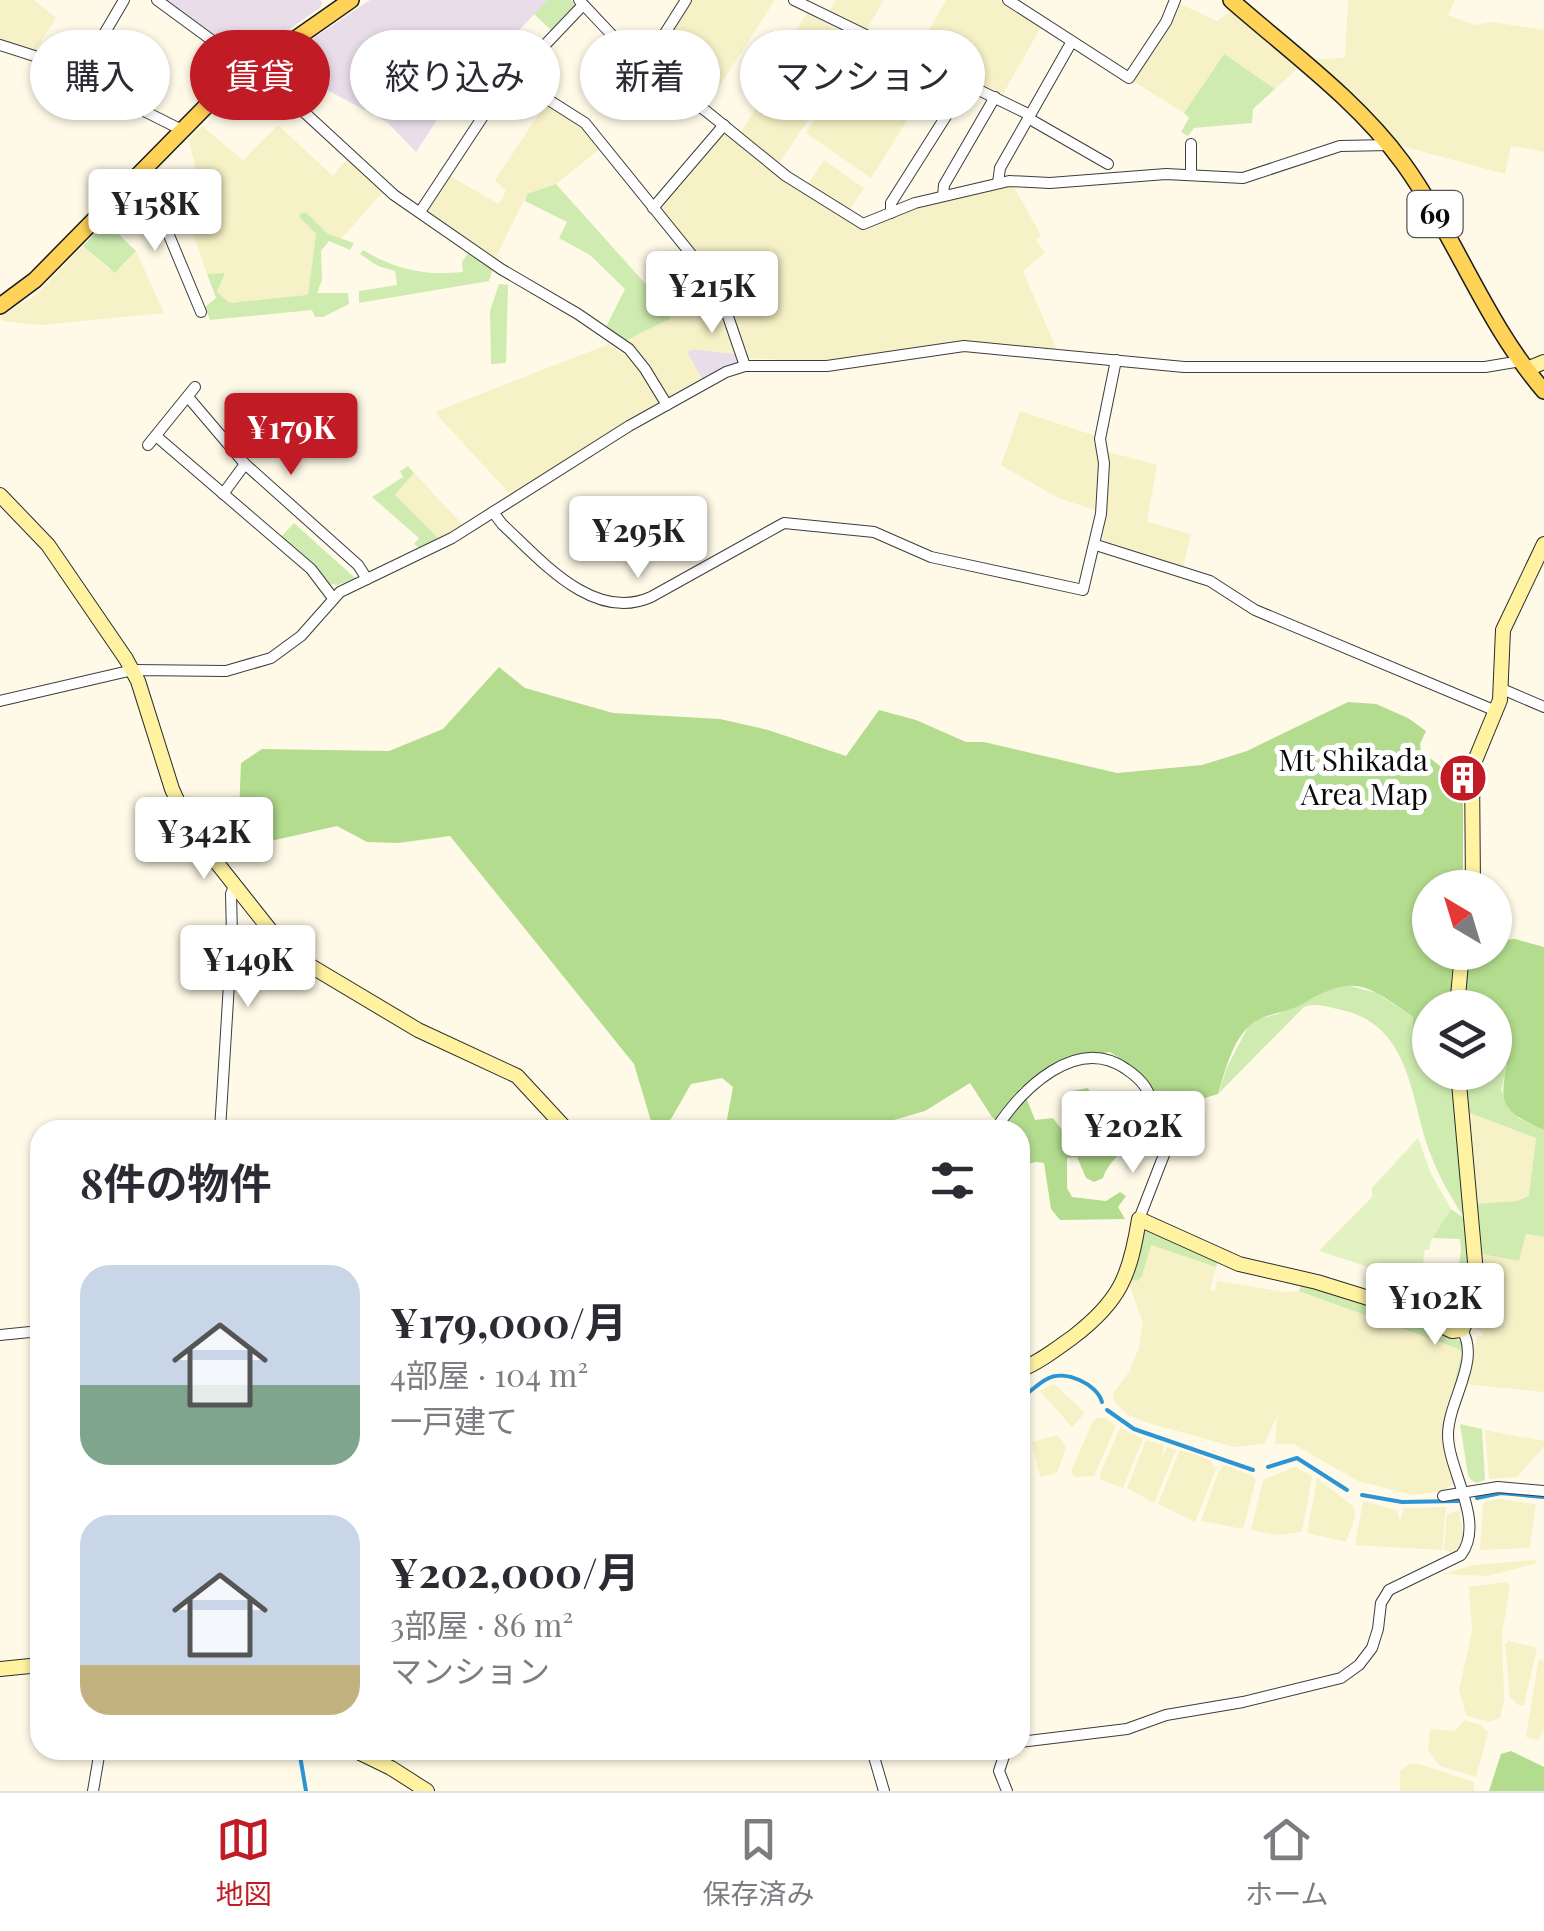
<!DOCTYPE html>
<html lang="ja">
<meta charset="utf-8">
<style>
:root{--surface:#fff;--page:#f7f7f7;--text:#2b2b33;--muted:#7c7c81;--line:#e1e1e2;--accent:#c11b26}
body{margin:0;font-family:"Playfair Display","Noto Sans JP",serif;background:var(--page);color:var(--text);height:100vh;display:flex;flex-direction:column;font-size:38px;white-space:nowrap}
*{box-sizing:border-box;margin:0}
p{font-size:32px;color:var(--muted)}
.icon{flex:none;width:55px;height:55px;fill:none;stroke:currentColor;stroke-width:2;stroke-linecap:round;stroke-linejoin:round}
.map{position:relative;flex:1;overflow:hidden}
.side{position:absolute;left:30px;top:1120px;width:1000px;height:640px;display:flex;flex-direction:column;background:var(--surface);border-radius:30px;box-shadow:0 2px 8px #0004}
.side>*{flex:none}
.hud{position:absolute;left:30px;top:30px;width:1000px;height:90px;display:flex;gap:20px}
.needle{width:65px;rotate:322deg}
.fabs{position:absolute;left:1412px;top:870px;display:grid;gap:20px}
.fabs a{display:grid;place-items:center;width:100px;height:100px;border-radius:50%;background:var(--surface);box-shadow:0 2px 8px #0004;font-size:50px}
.price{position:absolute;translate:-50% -85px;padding:0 22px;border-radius:10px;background:#fff;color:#222;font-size:32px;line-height:65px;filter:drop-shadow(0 2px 5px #0008)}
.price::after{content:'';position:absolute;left:50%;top:60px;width:30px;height:22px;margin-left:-15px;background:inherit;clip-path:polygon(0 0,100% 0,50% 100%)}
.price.current{background:var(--accent);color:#fff}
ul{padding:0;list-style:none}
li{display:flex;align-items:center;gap:30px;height:250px;padding:0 50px}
li span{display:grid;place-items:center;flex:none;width:280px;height:200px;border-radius:30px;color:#555}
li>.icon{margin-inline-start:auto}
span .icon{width:120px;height:120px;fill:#fffc;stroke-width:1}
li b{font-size:42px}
h2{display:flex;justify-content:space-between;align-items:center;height:120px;padding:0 50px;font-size:42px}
.tag{padding:0 35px;border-radius:45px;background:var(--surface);box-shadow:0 2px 8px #0004;font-size:35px;line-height:90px}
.tag.current{background:var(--accent);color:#fff}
.tabs{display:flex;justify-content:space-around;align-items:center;height:140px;border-top:2px solid var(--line);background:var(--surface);font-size:28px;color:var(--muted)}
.tabs a{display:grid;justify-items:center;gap:5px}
.tabs .current{color:var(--accent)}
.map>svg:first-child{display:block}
.industrial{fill:#e9ddea}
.farmland{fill:#f6f1c6}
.green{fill:#cfebb0}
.forest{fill:#b3dc8e}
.pitch{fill:#e2f2c2}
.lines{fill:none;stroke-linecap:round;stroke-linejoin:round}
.stream{stroke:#2b94d5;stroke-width:4}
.street-casing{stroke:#3d3d3d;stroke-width:12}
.secondary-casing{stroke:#2c2c2c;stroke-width:16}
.primary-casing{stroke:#1b1b1b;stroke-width:18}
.street{stroke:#fff;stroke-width:10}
.secondary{stroke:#fff3a2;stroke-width:14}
.primary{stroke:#ffd357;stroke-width:15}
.labels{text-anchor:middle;stroke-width:10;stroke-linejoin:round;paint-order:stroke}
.shield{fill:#fff;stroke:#545454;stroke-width:2.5}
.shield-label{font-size:28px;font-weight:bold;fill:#0a0a0a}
.poi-label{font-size:30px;fill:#0a0a0a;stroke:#fff;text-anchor:end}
</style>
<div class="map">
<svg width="1544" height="1791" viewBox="0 0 1544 1791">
<rect width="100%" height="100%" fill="#fffae7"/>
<g class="industrial">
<polygon points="165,0 320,0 322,2 321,7 248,58"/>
<polygon points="370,0 548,0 494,56 485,46 416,152 387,122 327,90 312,114 267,73 268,69"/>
<polygon points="693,349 736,354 738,362 702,379 687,352"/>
</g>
<g class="farmland">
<polygon points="0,0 34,0 56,18 35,51 0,41"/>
<polygon points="691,0 775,0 707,105 703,106 650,68"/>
<polygon points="836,0 884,0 865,32 828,13"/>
<polygon points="946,0 1001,0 1041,27 1003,94 915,55"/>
<polygon points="1348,0 1455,0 1448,15 1475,25 1492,22 1544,30 1544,152 1511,146 1505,174 1398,145 1314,59 1345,58"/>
<polygon points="1178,3 1217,21 1233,9 1298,68 1275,89 1223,55 1184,113 1133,81"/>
<polygon points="807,13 860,42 779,164 776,164 740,133 765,95 757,89"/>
<polygon points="868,42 936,74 871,178 806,133"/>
<polygon points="547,102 584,126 601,148 556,184 527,194 495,259 429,214 429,208 450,176 499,204 506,191 495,180"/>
<polygon points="278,125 333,176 347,159 383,192 341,239 328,234 307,213 299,217 316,234 308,296 230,303 217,292 225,273 207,274 182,200 200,189 189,139 202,126 243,160"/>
<polygon points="724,133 729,133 865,230 904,212 1012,184 1041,235 1036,240 1045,253 1023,271 1057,350 958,341 820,362 746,358 724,292 661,212 662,205"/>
<polygon points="824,160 864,188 849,211 807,185"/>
<polygon points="83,246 108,269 120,269 136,251 164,313 41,325 3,321 0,317 37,294"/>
<polygon points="716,295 736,354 693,349 687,352 702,379 670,397 665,394 645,359 625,341"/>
<polygon points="609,344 633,361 658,399 657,404 510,494 436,414 437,411"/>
<polygon points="1020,411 1096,436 1100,464 1097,511 1056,497 1001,465"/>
<polygon points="1105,451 1157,465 1147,522 1191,534 1183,568 1104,541 1102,536 1108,490"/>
<polygon points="414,473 463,525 439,539 395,495"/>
<polygon points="1467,1112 1536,1138 1530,1196 1517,1201 1476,1204"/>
<polygon points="1526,1234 1544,1237 1544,1392 1465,1384 1477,1336 1482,1336 1483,1332 1476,1329 1482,1254 1519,1261"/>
<polygon points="1150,1245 1216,1267 1210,1291 1215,1291 1217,1281 1286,1292 1299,1291 1459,1349 1462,1352 1444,1431 1454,1483 1442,1491 1413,1495 1358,1481 1293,1444 1275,1444 1277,1416 1264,1444 1234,1447 1145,1422 1129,1415 1114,1402 1113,1394 1129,1372 1139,1348 1143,1323 1129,1284 1130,1280 1137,1281 1142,1276"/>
<polygon points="1054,1384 1085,1413 1072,1427 1040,1391"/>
<polygon points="1105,1418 1116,1426 1094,1476 1074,1477 1071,1472 1092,1423 1097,1418"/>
<polygon points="1120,1428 1143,1439 1123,1488 1101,1480 1100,1474"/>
<polygon points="1485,1430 1544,1441 1544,1447 1517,1477 1489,1479"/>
<polygon points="1058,1435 1066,1447 1057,1473 1040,1477 1032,1442"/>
<polygon points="1146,1440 1164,1445 1162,1458 1167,1447 1176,1450 1154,1503 1127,1488"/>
<polygon points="1180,1450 1210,1460 1216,1469 1195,1522 1158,1504"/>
<polygon points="1224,1465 1253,1476 1256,1480 1243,1529 1201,1521 1218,1473"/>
<polygon points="1295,1467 1312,1476 1302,1532 1278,1535 1251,1530 1263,1480"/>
<polygon points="1317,1478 1354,1507 1355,1516 1346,1542 1307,1533"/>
<polygon points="1499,1499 1536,1504 1530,1548 1480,1550 1483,1506 1485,1502"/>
<polygon points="1363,1501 1397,1510 1400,1520 1404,1508 1446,1507 1442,1550 1355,1545"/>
<polygon points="1459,1510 1463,1535 1460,1548 1452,1554 1444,1549 1447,1514"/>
<polygon points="1535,1560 1537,1563 1488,1576 1442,1574 1474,1565"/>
<polygon points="1506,1582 1510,1587 1502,1634 1504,1700 1500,1718 1488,1722 1466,1715 1459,1690 1472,1631 1469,1587"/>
<polygon points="1509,1641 1537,1648 1524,1705 1518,1705 1510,1697 1505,1644"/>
<polygon points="1539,1659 1544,1661 1544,1729 1539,1740 1526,1737"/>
<polygon points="1465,1720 1481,1725 1488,1732 1476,1777 1440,1766 1428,1750 1430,1729 1454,1731"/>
<polygon points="1419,1764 1474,1782 1474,1791 1400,1791 1400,1771 1410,1764"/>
</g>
<g class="green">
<polygon points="548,0 571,0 575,5 551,30 534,14"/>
<polygon points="1224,54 1275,89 1253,109 1252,123 1194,128 1188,136 1181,132 1189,118 1184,113"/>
<polygon points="556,184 659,299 671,318 625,341 605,329 625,289 590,255 559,238 567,222 525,201 527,194"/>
<polygon points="301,213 307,213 328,234 354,243 350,250 329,241 321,251 322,280 317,293 348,293 349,304 323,317 315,317 312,310 210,320 205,307 216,298 207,274 225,273 217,292 230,303 308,295 316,234 299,217"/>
<polygon points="106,222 136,251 115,273 83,246"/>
<path d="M363,250C396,270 426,276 463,272L462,262L469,252L493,268L489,281L359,303V291L397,285L395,271L378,266L360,254Z"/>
<polygon points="499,284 508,285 506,363 491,364 490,311"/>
<polygon points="408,466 414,473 395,495 439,539 420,549 414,544 419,538 372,497 403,477 400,471"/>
<polygon points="294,523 355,578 338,585 330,584 316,567 281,537"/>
<path d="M1342,984L1377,993L1413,1017L1417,1037L1430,1043V1072L1451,1073L1467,1249L1466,1292L1451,1323L1413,1306L1411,1301L1452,1307L1461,1251L1460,1239L1432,1238L1451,1209L1464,1218C1452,1198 1439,1178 1431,1155C1409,1099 1413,1027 1342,1010C1329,1007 1316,1002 1304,1007L1218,1094L1227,1067L1248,1027L1259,1019L1278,1014Z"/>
<polygon points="1495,1050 1507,1065 1501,1090 1518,1118 1544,1130 1544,1237 1526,1234 1519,1261 1482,1254 1476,1204 1517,1201 1529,1196 1536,1138 1467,1112 1464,1073 1495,1072"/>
<polygon points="1147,1230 1218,1261 1216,1267 1151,1245 1142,1276 1137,1281 1130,1280 1140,1240"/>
<polygon points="1302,1282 1404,1314 1462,1342 1465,1349 1446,1420 1462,1352 1459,1349 1299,1291"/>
<polygon points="1460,1424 1482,1429 1485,1480 1476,1483 1471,1480 1468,1475"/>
</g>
<g class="forest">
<path d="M499,667L525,688L613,713L720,719L768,730L846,756L879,710L916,720L966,742H984L1117,773L1202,765L1247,751L1348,702L1376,704L1408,718L1426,731L1420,744L1421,751L1463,784V887L1430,888V952L1453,953L1450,1007L1430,1008V1043L1414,1033L1413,1017C1365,983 1354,974 1302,1004C1288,1012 1271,1013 1258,1020C1234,1032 1225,1071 1218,1094L1195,1101L1197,1105L1173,1128L1165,1126C1153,1081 1148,1078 1110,1052L1063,1061L1019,1089L1026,1097L1035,1120L1053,1118L1065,1134L1074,1132L1070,1096L1072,1091L1088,1088C1095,1101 1087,1116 1096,1127L1134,1121C1134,1148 1110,1156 1103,1178L1094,1182L1086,1178L1077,1157L1067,1158V1188L1072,1197L1106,1201L1120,1192L1126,1196L1118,1207L1125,1219L1060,1220L1051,1209L1044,1163L1036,1162L1020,1166V1130H1002L1004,1126L992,1117L970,1083L925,1111L887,1122L831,1130L820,1120L789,1125L788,1130H725L733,1087L722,1078L691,1084L671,1119L653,1128L634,1064L450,836L398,843L367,842L337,826L253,845L238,838L241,763L262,749L389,751L443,729Z"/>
<path d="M1515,939L1544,947V1130C1507,1113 1497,1107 1507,1065L1495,1050V1008H1462L1467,953L1495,952V941Z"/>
<polygon points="1511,1751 1544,1767 1544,1791 1489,1791 1501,1754"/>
</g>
<polygon class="pitch" points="1418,1138 1431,1174 1451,1209 1432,1238 1429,1250 1425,1250 1419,1286 1400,1277 1319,1251 1372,1197 1372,1188"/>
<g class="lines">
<g class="stream">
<path d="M1020,1398C1030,1393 1037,1384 1047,1379C1065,1369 1097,1384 1102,1402"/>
<polyline points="1107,1410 1134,1429 1253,1470"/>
<polyline points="1268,1467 1297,1458 1347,1490"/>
<polyline points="1362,1495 1402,1502 1458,1501"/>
<polyline points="1477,1498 1501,1493 1544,1497"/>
<polyline points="299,1750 306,1791"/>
</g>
<g class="street-casing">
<g id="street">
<polyline points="157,0 251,69"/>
<polyline points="579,0 643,68 706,111 786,176 863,224 915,203 1009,181 1050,183 1166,174 1243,178 1340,146 1390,145"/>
<polyline points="794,0 1030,115"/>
<polyline points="1008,0 1129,78 1166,22 1175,0"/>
<polyline points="0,45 94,75 146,112 182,130"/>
<polyline points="254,66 394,195 501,269 578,314 629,349 645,369 667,405"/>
<polyline points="643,68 686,0"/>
<polyline points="83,70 124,0"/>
<polyline points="516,75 522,83 585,123 712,280 721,296 745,366"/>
<polyline points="1028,118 1108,164"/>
<polyline points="1191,144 1191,175"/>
<polyline points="133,179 158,209 201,312"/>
<polyline points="998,183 1000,168 1071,43"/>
<polyline points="943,196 944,185 995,97"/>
<polyline points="653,208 724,125"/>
<polyline points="420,212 505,83 523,68 583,5"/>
<polyline points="891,213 891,203 967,83"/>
<polyline points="188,397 245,464 358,565 367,579"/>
<polyline points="156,436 311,569 333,598"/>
<polyline points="148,445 195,387"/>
<polyline points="223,494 245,464"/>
<path d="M493,512L502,524C540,559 593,623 651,597L784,523L874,532L931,557L1083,590L1101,514L1104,463L1100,439L1116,360"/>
<polyline points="1096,545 1210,581 1255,610 1496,711"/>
<polyline points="1502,689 1544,707"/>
<polyline points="0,701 133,670 226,671 271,658 301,636 340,592 452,538 629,426 726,372 745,366 827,366 964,346 1184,367 1485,367 1521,361"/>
<polyline points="220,1130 232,935 231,894 235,883"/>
<path d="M995,1130C1021,1090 1076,1034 1126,1069C1144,1081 1149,1090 1155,1111C1159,1124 1166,1135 1167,1147L1139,1219"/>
<polyline points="0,1335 40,1331"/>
<polyline points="1443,1496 1498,1487 1544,1491"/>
<path d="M1020,1742L1127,1729L1166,1715L1243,1702L1341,1678L1359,1665L1372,1648L1378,1629L1381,1603L1389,1590L1461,1555C1486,1522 1448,1471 1448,1435C1448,1401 1481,1361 1462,1330"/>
<polyline points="872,1750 884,1791"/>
<polyline points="1006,1750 999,1771 1007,1791"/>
<polyline points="93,1791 100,1750"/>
</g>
</g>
<g class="secondary-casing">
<g id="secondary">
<polyline points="1527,369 1544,362"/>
<polyline points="0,495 48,545 126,659 138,681 172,789 190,829 282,945 299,959 418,1030 517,1076 567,1130"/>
<polyline points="1473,888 1472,768 1500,700 1503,630 1544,544"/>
<polyline points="1457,1008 1462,952"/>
<path d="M1020,1370C1040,1362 1056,1349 1073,1337C1120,1301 1130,1276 1139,1219L1239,1264L1317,1282L1407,1310L1452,1331L1462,1330L1472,1309L1476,1273L1458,1072"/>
<polyline points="0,1669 40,1665"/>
<polyline points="354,1750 391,1768 427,1791"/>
</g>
</g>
<g class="primary-casing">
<g id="primary">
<path d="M1231,0C1289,51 1357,100 1403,163C1455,235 1485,323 1544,391"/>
<polyline points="0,306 35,280 221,91 351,0"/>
</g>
</g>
<use href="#street" class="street"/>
<use href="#secondary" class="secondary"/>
<use href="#primary" class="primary"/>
</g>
<defs>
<g id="building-disc" transform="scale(2.5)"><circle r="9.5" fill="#c11b26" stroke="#fff"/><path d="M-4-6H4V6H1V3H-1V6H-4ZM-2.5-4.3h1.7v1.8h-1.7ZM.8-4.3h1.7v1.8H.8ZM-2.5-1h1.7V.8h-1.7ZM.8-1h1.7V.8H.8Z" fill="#fff"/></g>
</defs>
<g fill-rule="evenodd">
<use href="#building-disc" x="1463" y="778"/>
</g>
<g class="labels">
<rect class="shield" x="1407.5" y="191" width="55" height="46" rx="8"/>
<g class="shield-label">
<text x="1435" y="224">69</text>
</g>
<g class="poi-label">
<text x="1428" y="771">Mt Shikada<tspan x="1428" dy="34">Area Map</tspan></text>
</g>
</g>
</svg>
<div class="fabs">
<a><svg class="needle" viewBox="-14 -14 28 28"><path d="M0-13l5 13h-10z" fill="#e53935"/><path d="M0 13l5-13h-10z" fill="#7c7c81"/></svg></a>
<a><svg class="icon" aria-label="layers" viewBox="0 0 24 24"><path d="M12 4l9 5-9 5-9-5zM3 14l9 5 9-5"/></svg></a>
</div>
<b class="price" style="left:155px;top:254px">¥158K</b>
<b class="price" style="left:712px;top:336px">¥215K</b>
<b class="price current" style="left:291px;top:478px">¥179K</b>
<b class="price" style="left:638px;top:581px">¥295K</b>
<b class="price" style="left:204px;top:882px">¥342K</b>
<b class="price" style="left:248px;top:1010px">¥149K</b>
<b class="price" style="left:1133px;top:1176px">¥202K</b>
<b class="price" style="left:1435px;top:1348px">¥102K</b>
<div class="hud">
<a class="tag">購入</a>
<a class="tag current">賃貸</a>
<a class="tag">絞り込み</a>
<a class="tag">新着</a>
<a class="tag">マンション</a>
</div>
<section class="side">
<h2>8件の物件<svg class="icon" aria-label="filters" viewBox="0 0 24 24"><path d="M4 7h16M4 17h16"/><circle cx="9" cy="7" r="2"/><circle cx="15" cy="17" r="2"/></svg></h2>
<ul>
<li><span style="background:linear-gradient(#c9d6e8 60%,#7fa58c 0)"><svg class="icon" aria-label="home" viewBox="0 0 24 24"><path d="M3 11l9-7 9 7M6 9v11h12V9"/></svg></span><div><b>¥179,000/月</b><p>4部屋 · 104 m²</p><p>一戸建て</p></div></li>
<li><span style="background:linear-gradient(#c9d6e8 75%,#c2b280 0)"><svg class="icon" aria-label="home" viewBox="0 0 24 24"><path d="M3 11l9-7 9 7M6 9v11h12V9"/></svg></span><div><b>¥202,000/月</b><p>3部屋 · 86 m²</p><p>マンション</p></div></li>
</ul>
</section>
</div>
<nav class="tabs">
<a class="current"><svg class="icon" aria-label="map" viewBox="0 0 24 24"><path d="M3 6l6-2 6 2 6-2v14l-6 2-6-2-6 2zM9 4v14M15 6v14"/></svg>地図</a>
<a><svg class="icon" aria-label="saved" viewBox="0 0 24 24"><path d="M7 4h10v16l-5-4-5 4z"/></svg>保存済み</a>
<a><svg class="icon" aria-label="home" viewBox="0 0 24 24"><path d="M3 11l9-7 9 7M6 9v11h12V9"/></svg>ホーム</a>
</nav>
